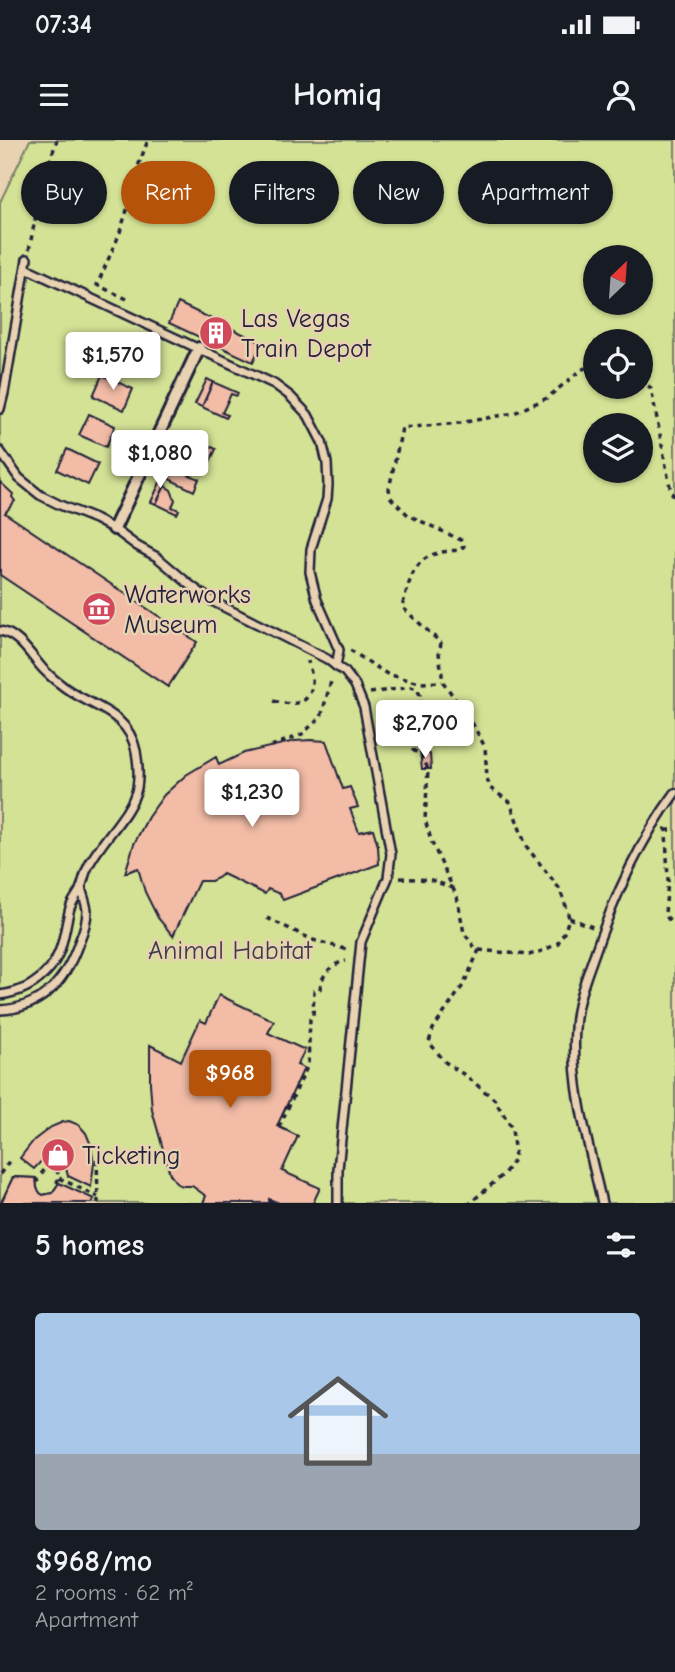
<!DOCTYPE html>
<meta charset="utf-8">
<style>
:root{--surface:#171b24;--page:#242831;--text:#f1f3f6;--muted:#9ea1a6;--accent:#b45309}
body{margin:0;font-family:"Comic Neue",sans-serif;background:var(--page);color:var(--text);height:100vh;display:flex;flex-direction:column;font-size:26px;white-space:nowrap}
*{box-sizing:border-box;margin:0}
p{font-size:23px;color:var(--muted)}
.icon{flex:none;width:38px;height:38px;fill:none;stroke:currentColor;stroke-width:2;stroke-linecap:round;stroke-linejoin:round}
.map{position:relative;height:1063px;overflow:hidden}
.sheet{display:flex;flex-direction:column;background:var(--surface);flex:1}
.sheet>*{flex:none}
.banner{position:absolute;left:21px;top:21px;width:634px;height:63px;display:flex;gap:14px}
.needle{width:46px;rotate:25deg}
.controls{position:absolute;left:583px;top:105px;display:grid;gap:14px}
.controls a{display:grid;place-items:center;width:70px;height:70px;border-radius:50%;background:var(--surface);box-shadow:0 2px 5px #0004;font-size:35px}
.price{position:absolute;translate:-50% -60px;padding:0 16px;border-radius:7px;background:#fff;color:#222;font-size:23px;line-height:46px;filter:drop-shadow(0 2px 4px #0008)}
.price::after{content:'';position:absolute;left:50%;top:42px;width:21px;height:16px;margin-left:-10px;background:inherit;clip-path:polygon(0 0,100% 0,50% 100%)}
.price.active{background:var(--accent);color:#fff}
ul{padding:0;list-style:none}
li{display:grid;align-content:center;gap:14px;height:371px;padding:0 35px}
li span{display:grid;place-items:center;height:217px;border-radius:7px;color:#555}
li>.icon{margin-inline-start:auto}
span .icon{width:126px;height:126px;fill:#fffc;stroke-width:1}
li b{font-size:30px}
h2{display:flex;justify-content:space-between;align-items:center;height:84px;padding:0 35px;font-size:30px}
.pill{padding:0 24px;border-radius:32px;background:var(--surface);box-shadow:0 2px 5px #0004;font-size:24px;line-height:63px}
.pill.active{background:var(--accent);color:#fff}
.status{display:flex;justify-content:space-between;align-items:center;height:49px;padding:0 35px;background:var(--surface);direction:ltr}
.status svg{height:19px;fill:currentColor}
header{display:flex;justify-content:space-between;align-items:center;height:91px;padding:0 35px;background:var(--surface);font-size:32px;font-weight:700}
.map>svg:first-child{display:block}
.green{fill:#d3e295;stroke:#7a8268;stroke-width:2;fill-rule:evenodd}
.building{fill:#f2bca6;stroke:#22223b;stroke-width:2}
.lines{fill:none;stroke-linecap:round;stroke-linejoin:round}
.service-casing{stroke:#22223b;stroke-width:12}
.pedestrian-casing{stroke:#22223b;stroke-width:16}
.path{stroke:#22223b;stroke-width:3.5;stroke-dasharray:5 5;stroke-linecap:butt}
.service{stroke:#e8d2b1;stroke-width:7}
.pedestrian{stroke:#e8d2b1;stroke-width:10}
.labels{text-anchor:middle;stroke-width:5;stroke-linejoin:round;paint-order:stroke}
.poi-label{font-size:26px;fill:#22223b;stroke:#e8d2b1;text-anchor:start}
.park-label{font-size:26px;fill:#3d3f48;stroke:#e8d2b1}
</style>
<div class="status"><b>07:34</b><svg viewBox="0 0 49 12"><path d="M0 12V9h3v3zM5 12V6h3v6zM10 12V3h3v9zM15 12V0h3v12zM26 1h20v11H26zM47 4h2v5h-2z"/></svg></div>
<header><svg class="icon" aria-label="menu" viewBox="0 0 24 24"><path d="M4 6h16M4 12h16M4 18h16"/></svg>Homiq<svg class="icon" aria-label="person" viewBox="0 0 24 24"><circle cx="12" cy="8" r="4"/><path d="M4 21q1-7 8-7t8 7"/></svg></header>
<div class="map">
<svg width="675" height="1063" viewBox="0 0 675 1063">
<rect width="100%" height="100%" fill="#e8d2b1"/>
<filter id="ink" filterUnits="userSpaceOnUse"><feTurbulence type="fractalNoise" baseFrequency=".0143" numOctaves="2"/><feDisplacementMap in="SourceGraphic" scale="14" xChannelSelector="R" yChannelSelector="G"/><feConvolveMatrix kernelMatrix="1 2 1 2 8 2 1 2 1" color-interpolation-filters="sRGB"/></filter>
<g filter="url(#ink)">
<path class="green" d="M30,0H675V1063H0V62ZM595,117H640V163H595ZM595,201H640V247H595ZM595,285H640V331H595Z"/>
<g class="building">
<polygon points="178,163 262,203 253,222 169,183"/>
<polygon points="120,197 151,212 141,233 110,219"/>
<polygon points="102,235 133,249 124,270 93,256"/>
<polygon points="207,239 213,242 202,267 195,264"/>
<polygon points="213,242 238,253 237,256 231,254 222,273 228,275 226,278 202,267"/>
<polygon points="89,274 115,286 106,307 79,295"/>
<polygon points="187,295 216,309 209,324 180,311"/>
<polygon points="67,309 98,324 88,345 57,330"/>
<polygon points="176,322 181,325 179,330 199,339 194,351 169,339"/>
<polygon points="163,336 168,339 156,364 151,362"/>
<polygon points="0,342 13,354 12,357 15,361 5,373 197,502 168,547 0,435"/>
<polygon points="165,346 171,350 175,360 172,367 179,370 177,374 156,364"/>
<polygon points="311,600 326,601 343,649 350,647 358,667 350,669 359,692 373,689 378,706 379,724 283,760 280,754 268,749 265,754 223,734 218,738 211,741 199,741 173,796 158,778 145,752 138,728 125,733 134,704 148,677 164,655 186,635 216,617 219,625 244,613 295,601"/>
<polygon points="420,610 424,610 424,613 430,614 431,629 422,629"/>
<polygon points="219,855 274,881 268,893 305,910 297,925 304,928 277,986 298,996 282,1031 320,1048 313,1063 279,1063 269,1059 269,1061 273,1063 203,1063 206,1056 192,1046 183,1046 177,1044 170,1034 152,970 150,943 150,905 181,921 200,880 206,883"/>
<polygon points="69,981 79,985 86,993 91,1005 94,1023 91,1047 68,1036 64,1021 59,1017 46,1016 34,1029 20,1018 34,1000 51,987 63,982"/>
<polygon points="13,1037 36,1038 37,1048 40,1053 43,1055 52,1053 59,1043 88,1057 85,1063 1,1063"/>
<polygon points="13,1037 36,1038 37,1048 40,1053 43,1055 52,1053 59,1043 94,1059 92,1063 1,1063"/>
</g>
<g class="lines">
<g class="service-casing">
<g id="service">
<polyline points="26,128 274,244 290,256 308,275 322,302 327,323 328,345 327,359 311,409 310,432 317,460 339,510 336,526"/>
<polyline points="0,269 4,253 27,119"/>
<polyline points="0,311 19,338 40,355 60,365 95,379 114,389 137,406 157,417 189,444 212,461 327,519 336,526 345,532 355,545 364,567 391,714 388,738 361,802 338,1029 338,1063"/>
<path d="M0,491C19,494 31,516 43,529C48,534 53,539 59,543C86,567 127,568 136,611C138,622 139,636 137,648C131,675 98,703 87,729C84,736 83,743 80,750C77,756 72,762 70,768C64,790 64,810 50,828C36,845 21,852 0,855"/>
<path d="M0,870C43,868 66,840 79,802C83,793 87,780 87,770C86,763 83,755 81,748"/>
<path d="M602,1063C589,1006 571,947 575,888C576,865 584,843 592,821C612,762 638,703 675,653"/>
</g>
</g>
<g class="pedestrian-casing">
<polyline id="pedestrian" points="114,389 199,208"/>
</g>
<g class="path">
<polyline points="29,110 43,40 57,0"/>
<polyline points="127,159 97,145 119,95 128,67 136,32 148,0"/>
<polyline points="640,240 651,248 671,352 675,357"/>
<polyline points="350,510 387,534 420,543 442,542"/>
<polyline points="370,553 411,547 417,549 420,555 421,571 420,577 414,591 413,610 422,616 428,629 425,680 432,703 457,757 464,793 476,809 479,810 464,844 433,889 429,902 445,922 466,936 494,959 512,988 515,1018 504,1034 470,1063"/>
<path d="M274,561C295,567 314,564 312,537C311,532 309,527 308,521"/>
<polyline points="271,606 301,595 321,577 332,538"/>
<polyline points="664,688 666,690 668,742 665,773 668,779 675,780"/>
<polyline points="666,690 675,690"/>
<polyline points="400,738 431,740 453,748"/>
<polyline points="267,778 313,800 349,810"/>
<polyline points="569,778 593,787"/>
<path d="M479,810L529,815L545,810L558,803L565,791L569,778L566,766L559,748L526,706L510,662L490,648L487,638L485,607L471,581L443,542L439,513L441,503L402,467C413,428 416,412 460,410L464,406L463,401L408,375L391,358L389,349L402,288L460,283L514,273L547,258L581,230L595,223"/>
<path d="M279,987L308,925L310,879L313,876L314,851L320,849C321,835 332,823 346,821"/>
<polyline points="97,1019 98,1063"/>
<polyline points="0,1034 10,1020"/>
<polyline points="41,1034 47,1027 55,1027 59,1035 57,1043"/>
<polyline points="59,1038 98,1057"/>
<polyline points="36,1041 39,1040"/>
</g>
<use href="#service" class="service"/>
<use href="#pedestrian" class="pedestrian"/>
</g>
</g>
<defs>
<g id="building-disc" transform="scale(1.75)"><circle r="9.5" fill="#d1495b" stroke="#e8d2b1"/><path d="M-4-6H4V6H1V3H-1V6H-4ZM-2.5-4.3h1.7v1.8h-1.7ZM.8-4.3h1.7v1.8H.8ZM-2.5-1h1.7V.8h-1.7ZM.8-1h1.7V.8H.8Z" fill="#fff"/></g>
<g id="museum-disc" transform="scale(1.75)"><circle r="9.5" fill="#d1495b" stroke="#e8d2b1"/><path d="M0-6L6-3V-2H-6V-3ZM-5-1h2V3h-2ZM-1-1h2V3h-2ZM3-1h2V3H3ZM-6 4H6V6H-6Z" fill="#fff"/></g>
<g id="shop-disc" transform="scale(1.75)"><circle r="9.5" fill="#d1495b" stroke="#e8d2b1"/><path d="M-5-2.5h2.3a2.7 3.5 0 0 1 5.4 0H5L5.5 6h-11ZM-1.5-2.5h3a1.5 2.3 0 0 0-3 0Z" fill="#fff"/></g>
</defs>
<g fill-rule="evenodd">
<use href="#building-disc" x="216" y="193"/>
<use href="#museum-disc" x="99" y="469"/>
<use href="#shop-disc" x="58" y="1015"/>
</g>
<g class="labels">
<g class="poi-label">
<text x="241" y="187">Las Vegas<tspan x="241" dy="30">Train Depot</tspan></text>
<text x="124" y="463">Waterworks<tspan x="124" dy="30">Museum</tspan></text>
<text x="82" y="1024">Ticketing</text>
</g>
<g class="park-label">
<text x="230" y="819">Animal Habitat</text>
</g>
</g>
</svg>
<div class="controls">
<a><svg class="needle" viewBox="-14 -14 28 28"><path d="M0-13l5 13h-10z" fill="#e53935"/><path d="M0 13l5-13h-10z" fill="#9ea1a6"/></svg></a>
<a><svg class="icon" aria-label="locate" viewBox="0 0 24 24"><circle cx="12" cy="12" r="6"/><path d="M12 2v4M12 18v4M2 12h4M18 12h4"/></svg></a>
<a><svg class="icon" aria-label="layers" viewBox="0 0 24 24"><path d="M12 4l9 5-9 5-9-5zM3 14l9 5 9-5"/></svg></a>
</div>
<b class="price" style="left:113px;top:252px">$1,570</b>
<b class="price" style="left:160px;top:350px">$1,080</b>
<b class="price" style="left:425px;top:620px">$2,700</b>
<b class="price" style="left:252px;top:689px">$1,230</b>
<b class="price active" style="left:230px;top:970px">$968</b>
<div class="banner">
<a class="pill">Buy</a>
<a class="pill active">Rent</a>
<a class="pill">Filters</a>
<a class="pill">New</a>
<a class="pill">Apartment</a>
</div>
</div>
<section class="sheet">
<h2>5 homes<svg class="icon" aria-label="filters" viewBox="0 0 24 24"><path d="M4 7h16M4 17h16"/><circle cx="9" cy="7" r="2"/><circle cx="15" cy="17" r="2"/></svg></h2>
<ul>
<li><span style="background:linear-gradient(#a9c7e8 65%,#9aa5b1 0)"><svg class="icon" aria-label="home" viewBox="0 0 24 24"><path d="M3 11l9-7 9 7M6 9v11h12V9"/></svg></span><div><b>$968/mo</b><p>2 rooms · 62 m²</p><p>Apartment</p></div></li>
</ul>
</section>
